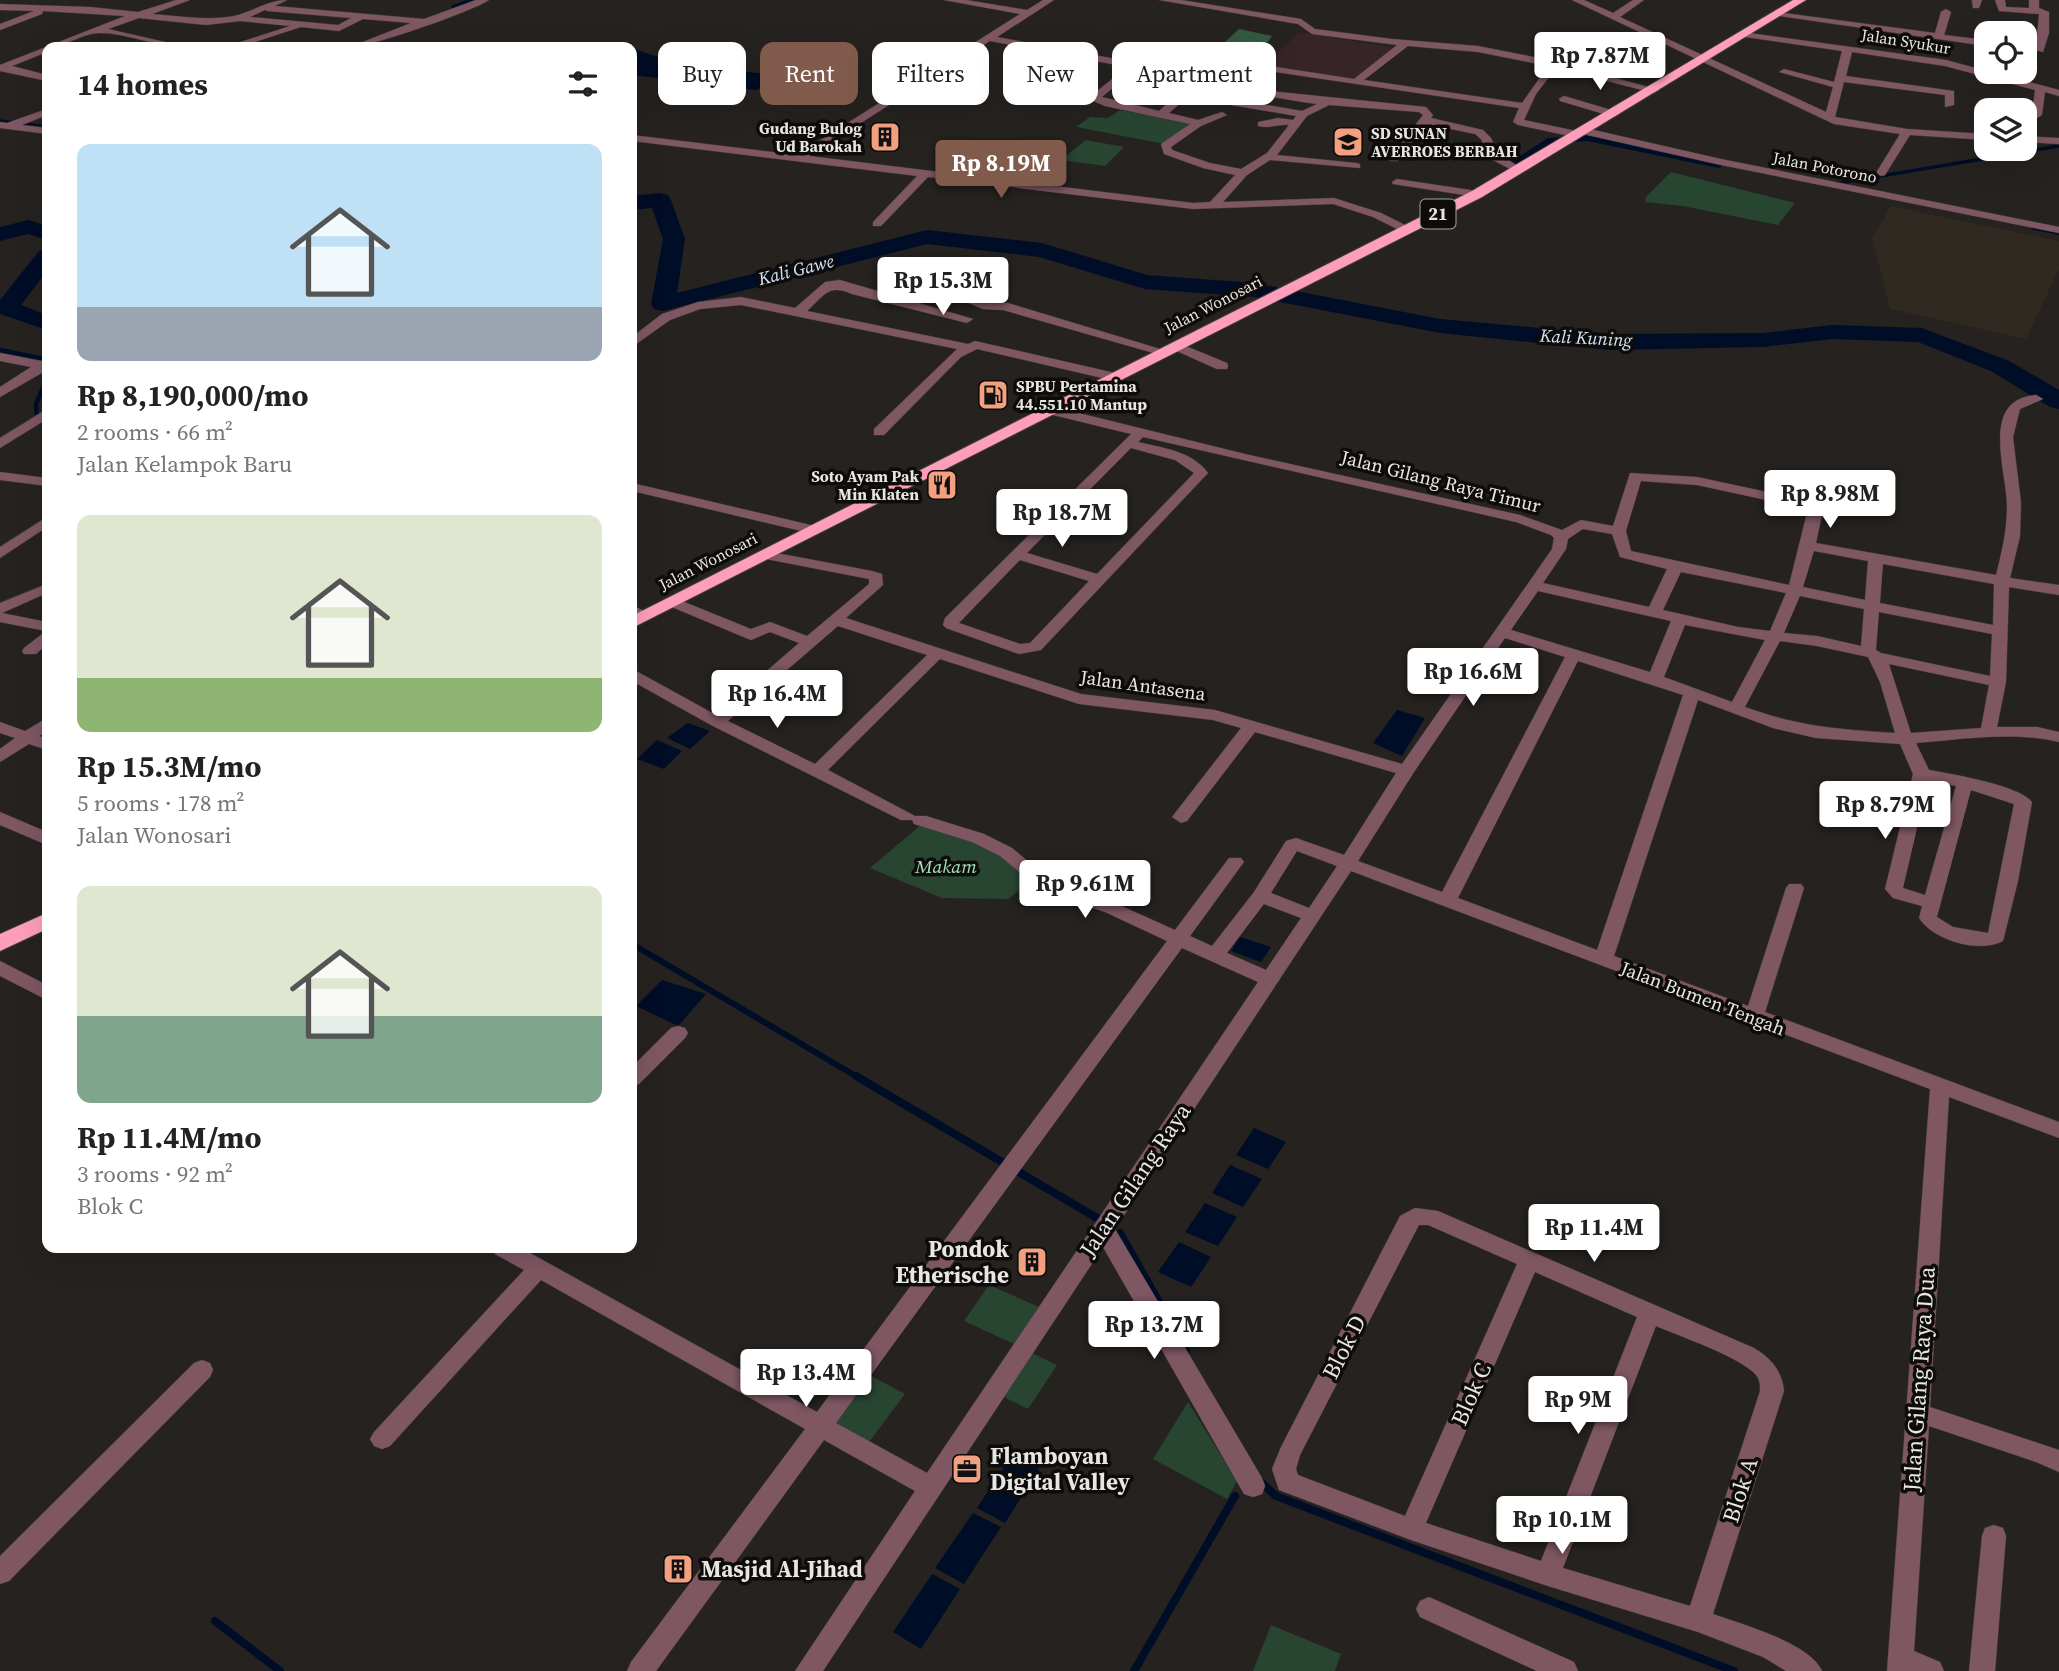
<!DOCTYPE html>
<meta charset="utf-8">
<style>
:root{--surface:#fff;--page:#f6f6f6;--text:#222;--muted:#767676;--accent:#805b4c}
body{margin:0;font-family:"Source Serif 4",serif;background:var(--page);color:var(--text);height:100vh;display:flex;flex-direction:column;font-size:26px;white-space:nowrap}
*{box-sizing:border-box;margin:0}
p{font-size:23px;color:var(--muted)}
.icon{flex:none;width:38px;height:38px;fill:none;stroke:currentColor;stroke-width:2;stroke-linecap:round;stroke-linejoin:round}
.map{position:relative;flex:1;overflow:hidden}
.panel{position:absolute;left:42px;top:42px;width:595px;height:1211px;display:flex;flex-direction:column;background:var(--surface);border-radius:14px;box-shadow:0 7px 28px #0002}
.panel>*{flex:none}
.hud{position:absolute;left:658px;top:42px;width:665px;height:63px;display:flex;gap:14px}
.controls{position:absolute;left:1974px;top:21px;display:grid;gap:14px}
.controls a{display:grid;place-items:center;width:63px;height:63px;border-radius:14px;background:var(--surface);box-shadow:0 7px 28px #0002;font-size:35px}
.price{position:absolute;translate:-50% -60px;padding:0 16px;border-radius:7px;background:#fff;color:#222;font-size:23px;line-height:46px;filter:drop-shadow(0 2px 4px #0008)}
.price::after{content:'';position:absolute;left:50%;top:42px;width:21px;height:16px;margin-left:-10px;background:inherit;clip-path:polygon(0 0,100% 0,50% 100%)}
.price.active{background:var(--accent);color:#fff}
ul{padding:0;list-style:none}
li{display:grid;align-content:center;gap:14px;height:371px;padding:0 35px}
li span{display:grid;place-items:center;height:217px;border-radius:14px;color:#555}
li>.icon{margin-inline-start:auto}
span .icon{width:126px;height:126px;fill:#fffc;stroke-width:1}
li b{font-size:30px}
h2{display:flex;justify-content:space-between;align-items:center;height:84px;padding:0 35px;font-size:30px}
.tag{padding:0 24px;border-radius:14px;background:var(--surface);box-shadow:0 7px 28px #0002;font-size:24px;line-height:63px}
.tag.active{background:var(--accent);color:#fff}
.map>svg:first-child{display:block}
.built{fill:#2f2921}
.education{fill:#372426}
.green{fill:#284532}
.forest{fill:#345941}
.water{fill:#000d27}
.lines{fill:none;stroke-linecap:round;stroke-linejoin:round}
.stream-far3{stroke:#000d27;stroke-width:3.5}
.stream-far2{stroke:#000d27;stroke-width:4.5}
.stream-far1{stroke:#000d27;stroke-width:6}
.stream{stroke:#000d27;stroke-width:8}
.canal{fill:#000d27;fill-rule:evenodd}
.river{fill:#000d27;fill-rule:evenodd}
.minor-casing{stroke:#403d3b;stroke-width:1}
.highway-casing{stroke:#403d3b;stroke-width:2}
.minor{fill:#7e5762;fill-rule:evenodd}
.highway{fill:#fe9ebb;fill-rule:evenodd}
.labels{text-anchor:middle;stroke-width:7;stroke-linejoin:round;paint-order:stroke}
.far-street-label{font-size:16px;fill:#e8e6e4;stroke:#0d0c0a}
.far-poi-label{font-size:16px;font-weight:bold;fill:#e8e6e4;stroke:#0d0c0a;text-anchor:end}
.shield{fill:#0d0c0a;stroke:#a6a5a3;stroke-width:2}
.shield-label{font-size:18px;font-weight:bold;fill:#e8e6e4}
.far-water-label{font-size:18px;font-style:italic;fill:#d4e4fb;stroke:#0d0c0a}
.street-label{font-size:19px;fill:#e8e6e4;stroke:#0d0c0a}
.park-label{font-size:19px;font-style:italic;fill:#a0e1b6;stroke:#0d0c0a}
.near-street-label{font-size:23px;fill:#e8e6e4;stroke:#0d0c0a}
.near-poi-label{font-size:23px;font-weight:bold;fill:#e8e6e4;stroke:#0d0c0a;text-anchor:start}
</style>
<div class="map">
<svg width="2059" height="1671" viewBox="0 0 2059 1671">
<rect width="100%" height="100%" fill="#25221f"/>
<polygon class="built" points="1891,206 2059,241 2059,269 2026,339 1890,309 1872,238"/>
<polygon class="education" points="1299,32 1395,48 1353,80 1264,66"/>
<g class="green">
<polygon points="1120,110 1192,123 1165,144 1076,127 1090,117 1108,118"/>
<polygon points="1086,140 1124,147 1105,166 1061,160"/>
<polygon points="1671,172 1795,203 1778,225 1683,206 1645,202 1646,197"/>
<path d="M922,824C960,837 1004,849 1030,882L1008,899L942,898L870,868Z"/>
<polygon points="989,1285 1039,1307 1014,1344 964,1321"/>
<polygon points="1026,1350 1057,1365 1028,1409 996,1393"/>
<polygon points="871,1376 905,1394 869,1442 835,1424"/>
<polygon points="1188,1402 1237,1481 1227,1499 1153,1459"/>
<polygon points="1271,1625 1341,1654 1335,1671 1253,1671"/>
</g>
<polygon class="forest" points="1239,29 1272,36 1268,42 1238,49 1225,42"/>
<g class="water">
<path d="M632,48C679,67 729,70 779,75L757,90L632,75Z"/>
<polygon points="1397,710 1425,718 1402,756 1373,743"/>
<polygon points="688,723 710,731 690,749 667,738"/>
<polygon points="657,740 682,751 664,769 637,759"/>
<polygon points="1240,937 1271,947 1261,962 1231,951"/>
<polygon points="662,980 706,994 678,1026 636,1006"/>
<polygon points="1254,1128 1286,1142 1268,1169 1236,1155"/>
<polygon points="1230,1165 1262,1179 1243,1207 1212,1193"/>
<polygon points="1205,1203 1237,1217 1218,1246 1185,1232"/>
<polygon points="1179,1242 1211,1257 1191,1287 1158,1272"/>
<polygon points="1012,1455 1039,1469 1005,1523 977,1508"/>
<polygon points="973,1513 1001,1527 964,1584 935,1568"/>
<polygon points="932,1574 960,1589 921,1649 893,1632"/>
</g>
<g class="lines">
<g class="stream-far3">
<polyline points="453,7 471,0"/>
<polyline points="0,121 47,127"/>
<polyline points="1833,184 2059,146"/>
<polyline points="2033,228 2059,233"/>
</g>
<g class="stream-far2">
<polyline points="0,350 43,359"/>
<polyline points="47,379 36,404 37,418 47,424"/>
</g>
<polyline class="stream-far1" points="632,944 859,1078"/>
<g class="stream">
<polyline points="856,1076 1097,1218"/>
<polyline points="1120,1233 1186,1350"/>
<polyline points="1260,1481 1276,1496 1734,1671"/>
<polyline points="215,1621 280,1671"/>
<polyline points="1134,1671 1235,1496"/>
</g>
<polygon class="canal" points="1587,135 1719,160 1725,164 1719,168 1587,141 1555,143 1519,165 1509,163 1548,138"/>
<g class="river">
<polygon points="660,193 668,195 671,200 685,239 677,293 927,230 1042,243 1147,275 1254,283 1440,319 1609,334 1763,333 1832,325 1922,328 2009,361 2059,390 2059,409 2050,407 1991,371 1918,342 1832,339 1763,347 1609,350 1440,333 1254,297 1145,289 1039,257 927,244 663,311 654,309 651,304 663,239 652,208 632,210 632,196"/>
<polygon points="29,220 47,226 47,240 28,234 0,241 0,227"/>
<polygon points="47,249 47,271 21,305 47,315 47,330 0,314 0,300 39,251"/>
</g>
<g class="minor-casing">
<g id="minor">
<path d="M176,0H190L152,14C179,16 207,21 234,16C253,12 267,0 287,0L275,6L424,19L476,0H489C473,11 368,48 350,47L411,23L363,19L339,31L301,27L239,47H225L290,26L240,21L206,25L139,18L108,29L187,47C157,48 129,33 100,33C82,33 66,47 47,47V52L12,66L47,75V81L0,71V65L125,16L43,11L42,14L0,30V24L34,11L0,10V4L90,7L138,12ZM265,10L267,11L351,18L338,25L250,17Z"/>
<path d="M944,0H966L1027,10L1043,0H1054L997,37L1132,62L1160,49L1354,79L1397,45L1312,34L1298,24L1159,0H1181L1301,19L1315,29L1392,39L1478,46L1554,61L1659,90L1654,93L1556,68L1536,94L1524,120L1581,132L1585,128L1721,159L2059,227V233L1721,165L1583,134L1579,138L1518,125L1513,122L1519,108L1161,55L1142,64L1242,83L1259,90L1426,107L1433,115L1431,118L1483,130L1491,138L1498,154L1525,170L1516,172L1489,158L1481,139L1475,134L1427,124L1398,161H1390V157L1423,115L1419,112L1329,105L1307,116L1277,155L1356,163L1360,164V168L1270,160L1247,175L1223,202L1334,198L1381,213L1411,228V232H1403L1373,217L1333,204L1193,209L928,177L881,226H873V222L917,176L632,141V135L797,155L1020,14ZM990,41L1127,67L1091,96V100L1105,106L1190,124L1161,144L1164,154L1203,168L1235,175L1210,202L1193,203L809,156ZM1408,46L1478,52L1548,66L1522,103L1364,80ZM1136,69C1197,80 1256,96 1317,104L1302,111L1190,92L1178,94L1159,111L1102,97ZM1190,98L1296,116L1293,120L1278,118L1258,122V126C1270,129 1278,124 1289,125L1267,153L1241,169L1210,163L1172,150L1171,147L1201,126L1227,115L1222,112L1198,120L1169,113L1185,99Z"/>
<polygon points="1572,0 1584,0 1613,13 1633,0 1644,0 1620,17 1826,112 1833,87 1779,72 1784,69 1834,82 1842,51 1745,37 1740,34 1742,32 1946,60 2020,80 2022,72 2025,72 2026,49 2031,46 2036,49 2039,14 1999,11 1995,0 2005,0 2006,7 2029,8 2029,0 2039,0 2039,8 2049,12 2049,33 2043,52 2035,50 2029,82 2059,90 2059,96 2045,92 2042,115 2037,118 2032,115 2035,90 1945,66 1852,52 1846,76 1954,91 1954,105 1945,107 1945,95 1844,82 1835,117 1907,129 1986,134 1986,140 1910,135 1885,175 1881,176 1876,173 1900,134 1834,124"/>
<polygon points="1972,0 1982,0 1979,8 1973,8"/>
<polygon points="1946,9 1951,12 1944,35 1986,40 1986,46 1772,15 1777,12 1935,33 1941,12"/>
<polygon points="1564,96 1618,112 1619,114 1614,117 1560,101 1559,99"/>
<polygon points="47,109 47,115 22,125 47,128 47,134 0,128 0,122 7,123"/>
<polygon points="2025,136 2059,138 2059,144 2025,142"/>
<polygon points="1397,179 1477,191 1483,194 1477,197 1393,184 1392,182"/>
<polygon points="905,271 913,271 989,302 1008,303 1170,352 1164,356 1003,310 983,309 905,277"/>
<path d="M840,280L973,319L967,323L852,294C828,283 824,296 807,311L968,344L975,341L1115,373L1121,377L1115,381L977,349L961,357L884,435H874V429L957,349L741,305L700,309L670,320L632,347V337L662,314L698,302L741,297L795,308L825,282Z"/>
<polygon points="1176,342 1227,363 1228,366 1227,369 1217,369 1172,349 1172,343"/>
<polygon points="0,353 47,362 47,370 0,397 0,387 31,367 0,361"/>
<path d="M2036,395L2043,399L2020,409L2013,437L2021,503L2020,536L2010,578L2059,585V595L2009,587L2006,682L1997,727H2037L2059,732V742C2012,731 1964,739 1916,743L1929,770C1951,774 2019,785 2032,802L2018,881L2003,941C1979,954 1933,940 1919,918L1922,906L1893,898L1885,889L1913,774L1900,744L1816,738L1773,728L1698,700L1614,956L1748,1006L1786,888L1789,884H1801L1804,888L1765,1012L2059,1122V1138L1949,1097L1930,1407L2059,1450V1472L2036,1462L1929,1426L1914,1651L1940,1662L1944,1671H1887L1930,1089L1351,871L1115,1229L1262,1478L1265,1486L1262,1494L1253,1497L1244,1494L1103,1247L823,1671H795L915,1491L824,1440L656,1671H627L631,1662L805,1429L541,1280L390,1446L382,1449L374,1446L370,1439L374,1432L524,1270L495,1254L492,1248H521L817,1412L1167,941L1105,912L1058,896L1031,882L1000,856L972,842L914,824L912,820H901L711,725L632,681V670L638,672L716,715L799,643L770,632L751,640L746,638L667,605L664,602L667,599H677L751,629L770,622L807,636L869,584V579L761,558L759,555L761,552L766,551L872,571L882,574L883,585L846,618L1081,694L1215,710L1402,764L1552,549L1554,538L1551,535L1516,522L1143,437L1138,442C1163,448 1192,451 1208,473L1041,650L1019,654L946,628L943,625L945,618L1131,434L1045,413V407L1050,406L1245,454L1520,515L1562,530L1581,520L1613,526L1630,473L1697,477L1818,503L1823,510L1816,543L1996,575C2002,552 2007,530 2007,505C2006,468 1980,399 2036,395ZM1131,448L1175,460L1194,473L1097,574L1027,553ZM1641,481L1697,485L1808,509L1789,585L1631,551L1626,531ZM1583,529L1612,534L1620,557L1667,569L1649,607L1543,583L1566,549L1568,539ZM1814,551L1868,561L1865,600L1803,587ZM1020,560L1089,581L1030,643L1020,644L959,623ZM1883,564L1994,584L1993,625L1880,603ZM1681,572L1786,593L1770,631L1738,627L1663,610ZM1538,591L1671,621L1650,672L1511,630ZM1800,596L1864,609L1861,646L1817,636L1784,633ZM1879,612L1992,634L1990,676L1881,653L1876,650ZM1685,625L1765,640L1732,702L1664,677ZM838,626L927,655L815,764L728,721ZM1505,638L1565,657L1442,892L1358,861L1414,772ZM1780,641L1817,646L1868,657L1880,682L1895,733C1837,729 1801,727 1745,707ZM940,659L1079,704L1213,720L1241,728L1172,817L1181,823L1187,821L1255,732L1396,773L1344,855L1296,838L1286,841L1254,892L1212,946L1190,936L1241,866L1244,862L1241,858H1229L1175,930L1117,904L1070,888L1043,874L1012,848L984,834L926,816H915L828,770ZM1578,661L1683,695L1597,950L1458,898ZM1889,664L1989,685L1981,728L1911,733ZM1928,781L1956,786L1925,895L1903,888ZM1971,790L2014,804L1988,933L1953,927L1937,917ZM1297,851L1337,866L1309,908L1271,893ZM1264,904L1301,918L1266,970L1227,953ZM1182,948L1258,982L927,1473L836,1423Z"/>
<polygon points="47,409 47,419 0,448 0,438"/>
<polygon points="0,472 47,478 47,486 0,480"/>
<polygon points="632,483 819,527 821,530 814,534 632,491"/>
<polygon points="47,517 47,527 0,558 0,547"/>
<polygon points="47,584 47,593 2,613 47,622 47,644 36,654 24,654 22,651 24,648 46,631 0,622 0,603"/>
<polygon points="632,605 654,616 646,621 632,615"/>
<polygon points="47,718 47,731 39,736 47,739 47,750 29,744 0,762 0,749 15,738 0,733 0,722 25,731"/>
<polygon points="0,812 47,832 47,845 0,825"/>
<polygon points="0,961 47,985 47,1000 0,976"/>
<polygon points="678,1026 685,1028 688,1033 685,1038 639,1084 632,1086 632,1067 671,1028"/>
<path d="M1415,1208L1438,1211L1754,1348C1771,1358 1782,1371 1784,1391L1713,1614C1741,1624 1810,1643 1822,1671H1786L1763,1657L1698,1632L1548,1586L1411,1540L1279,1490L1272,1469L1281,1447L1400,1216ZM1419,1225H1428L1517,1264L1405,1516L1298,1475L1296,1469L1300,1455ZM1535,1272L1637,1317L1541,1561L1426,1523ZM1656,1326C1679,1336 1741,1357 1756,1375C1760,1380 1760,1385 1760,1391L1690,1606L1563,1568Z"/>
<polygon points="202,1360 210,1363 213,1370 210,1377 9,1581 0,1584 0,1556 194,1363"/>
<polygon points="1994,1525 2003,1528 2006,1536 1995,1671 1969,1671 1982,1536 1985,1528"/>
<polygon points="1429,1597 1574,1662 1578,1671 1537,1671 1420,1617 1416,1609 1420,1601"/>
</g>
</g>
<g class="highway-casing">
<g id="highway">
<polygon points="1793,0 1806,0 1482,197 632,628 632,616 1472,191"/>
<polygon points="47,913 47,929 0,951 0,934"/>
</g>
</g>
<use href="#minor" class="minor"/>
<use href="#highway" class="highway"/>
</g>
<defs>
<g id="building-square" transform="scale(1.575)"><rect x="-9" y="-9" width="18" height="18" rx="4" fill="#f2a080" stroke="#0d0c0a"/><path d="M-4-6H4V6H1V3H-1V6H-4ZM-2.5-4.3h1.7v1.8h-1.7ZM.8-4.3h1.7v1.8H.8ZM-2.5-1h1.7V.8h-1.7ZM.8-1h1.7V.8H.8Z" fill="#111"/></g>
<g id="school-square" transform="scale(1.575)"><rect x="-9" y="-9" width="18" height="18" rx="4" fill="#f2a080" stroke="#0d0c0a"/><path d="M0-5L7-2L0 1L-7-2ZM-4 1L0 2.5L4 1V4Q0 6-4 4Z" fill="#111"/></g>
<g id="fuel-square" transform="scale(1.575)"><rect x="-9" y="-9" width="18" height="18" rx="4" fill="#f2a080" stroke="#0d0c0a"/><path d="M-5.5-6h7V0h2V4h1.3V-2.5L3-4.5l.8-.8L6-3V5H2.5V1h-1V6h-7ZM-4.2-4.7v3.2H.2V-4.7Z" fill="#111"/></g>
<g id="restaurant-square" transform="scale(1.575)"><rect x="-9" y="-9" width="18" height="18" rx="4" fill="#f2a080" stroke="#0d0c0a"/><path d="M-5-6h1v4h1v-4h1v4h1v-4h1v5L-1.5 .5V6h-2V.5L-5-1ZM5-6V6H3V1.5H1.5Q1.5-4 5-6Z" fill="#111"/></g>
<g id="office-square" transform="scale(1.575)"><rect x="-9" y="-9" width="18" height="18" rx="4" fill="#f2a080" stroke="#0d0c0a"/><path d="M-6-3h4V-5.5h4V-3h4V5H-6ZM-1-4.5V-3h2v-1.5ZM-6 0V1H6V0Z" fill="#111"/></g>
</defs>
<g fill-rule="evenodd">
<use href="#building-square" x="885" y="137"/>
<use href="#school-square" x="1348" y="142"/>
<use href="#fuel-square" x="993" y="395"/>
<use href="#restaurant-square" x="942" y="485"/>
<use href="#building-square" x="1032" y="1262"/>
<use href="#office-square" x="967" y="1469"/>
<use href="#building-square" x="678" y="1569"/>
</g>
<g class="labels">
<g class="far-street-label">
<text transform="translate(1906 41) rotate(9)" y="6">Jalan Syukur</text>
<text transform="translate(1825 167) rotate(11)" y="6">Jalan Potorono</text>
<text transform="translate(1213 304) rotate(-27)" y="6">Jalan Wonosari</text>
<text transform="translate(708 561) rotate(-27)" y="6">Jalan Wonosari</text>
</g>
<g class="far-poi-label">
<text x="862" y="134">Gudang Bulog<tspan x="862" dy="18">Ud Barokah</tspan></text>
<text x="1371" y="139" text-anchor="start">SD SUNAN<tspan x="1371" dy="18">AVERROES BERBAH</tspan></text>
<text x="1016" y="392" text-anchor="start">SPBU Pertamina<tspan x="1016" dy="18">44.551.10 Mantup</tspan></text>
<text x="919" y="482">Soto Ayam Pak<tspan x="919" dy="18">Min Klaten</tspan></text>
</g>
<rect class="shield" x="1420.5" y="199.5" width="35" height="29" rx="5"/>
<g class="shield-label">
<text x="1438" y="220">21</text>
</g>
<g class="far-water-label">
<text transform="translate(796 270) rotate(-14)" y="6">Kali Gawe</text>
<text transform="translate(1586 338) rotate(3)" y="6">Kali Kuning</text>
</g>
<g class="street-label">
<text transform="translate(1441 481) rotate(14)" y="7">Jalan Gilang Raya Timur</text>
<text transform="translate(1143 685) rotate(8)" y="7">Jalan Antasena</text>
<text transform="translate(1703 998) rotate(21)" y="7">Jalan Bumen Tengah</text>
</g>
<g class="park-label">
<text x="946" y="873">Makam</text>
</g>
<g class="near-street-label">
<text transform="translate(1135 1180) rotate(-56)" y="8">Jalan Gilang Raya</text>
<text transform="translate(1344 1347) rotate(-63)" y="8">Blok D</text>
<text transform="translate(1919 1379) rotate(-86)" y="8">Jalan Gilang Raya Dua</text>
<text transform="translate(1471 1394) rotate(-66)" y="8">Blok C</text>
<text transform="translate(1740 1490) rotate(-72)" y="8">Blok A</text>
</g>
<g class="near-poi-label">
<text x="1009" y="1257" text-anchor="end">Pondok<tspan x="1009" dy="26">Etherische</tspan></text>
<text x="990" y="1464">Flamboyan<tspan x="990" dy="26">Digital Valley</tspan></text>
<text x="701" y="1577">Masjid Al-Jihad</text>
</g>
</g>
</svg>
<div class="controls">
<a><svg class="icon" aria-label="locate" viewBox="0 0 24 24"><circle cx="12" cy="12" r="6"/><path d="M12 2v4M12 18v4M2 12h4M18 12h4"/></svg></a>
<a><svg class="icon" aria-label="layers" viewBox="0 0 24 24"><path d="M12 4l9 5-9 5-9-5zM3 14l9 5 9-5"/></svg></a>
</div>
<b class="price" style="left:1600px;top:92px">Rp 7.87M</b>
<b class="price active" style="left:1001px;top:200px">Rp 8.19M</b>
<b class="price" style="left:943px;top:317px">Rp 15.3M</b>
<b class="price" style="left:1830px;top:530px">Rp 8.98M</b>
<b class="price" style="left:1062px;top:549px">Rp 18.7M</b>
<b class="price" style="left:1473px;top:708px">Rp 16.6M</b>
<b class="price" style="left:777px;top:730px">Rp 16.4M</b>
<b class="price" style="left:1885px;top:841px">Rp 8.79M</b>
<b class="price" style="left:1085px;top:920px">Rp 9.61M</b>
<b class="price" style="left:1594px;top:1264px">Rp 11.4M</b>
<b class="price" style="left:1154px;top:1361px">Rp 13.7M</b>
<b class="price" style="left:806px;top:1409px">Rp 13.4M</b>
<b class="price" style="left:1578px;top:1436px">Rp 9M</b>
<b class="price" style="left:1562px;top:1556px">Rp 10.1M</b>
<div class="hud">
<a class="tag">Buy</a>
<a class="tag active">Rent</a>
<a class="tag">Filters</a>
<a class="tag">New</a>
<a class="tag">Apartment</a>
</div>
<section class="panel">
<h2>14 homes<svg class="icon" aria-label="filters" viewBox="0 0 24 24"><path d="M4 7h16M4 17h16"/><circle cx="9" cy="7" r="2"/><circle cx="15" cy="17" r="2"/></svg></h2>
<ul>
<li><span style="background:linear-gradient(#bfe0f5 75%,#9aa5b1 0)"><svg class="icon" aria-label="home" viewBox="0 0 24 24"><path d="M3 11l9-7 9 7M6 9v11h12V9"/></svg></span><div><b>Rp 8,190,000/mo</b><p>2 rooms · 66 m²</p><p>Jalan Kelampok Baru</p></div></li>
<li><span style="background:linear-gradient(#dfe7d0 75%,#8fb573 0)"><svg class="icon" aria-label="home" viewBox="0 0 24 24"><path d="M3 11l9-7 9 7M6 9v11h12V9"/></svg></span><div><b>Rp 15.3M/mo</b><p>5 rooms · 178 m²</p><p>Jalan Wonosari</p></div></li>
<li><span style="background:linear-gradient(#dfe7d0 60%,#7fa58c 0)"><svg class="icon" aria-label="home" viewBox="0 0 24 24"><path d="M3 11l9-7 9 7M6 9v11h12V9"/></svg></span><div><b>Rp 11.4M/mo</b><p>3 rooms · 92 m²</p><p>Blok C</p></div></li>
</ul>
</section>
</div>
